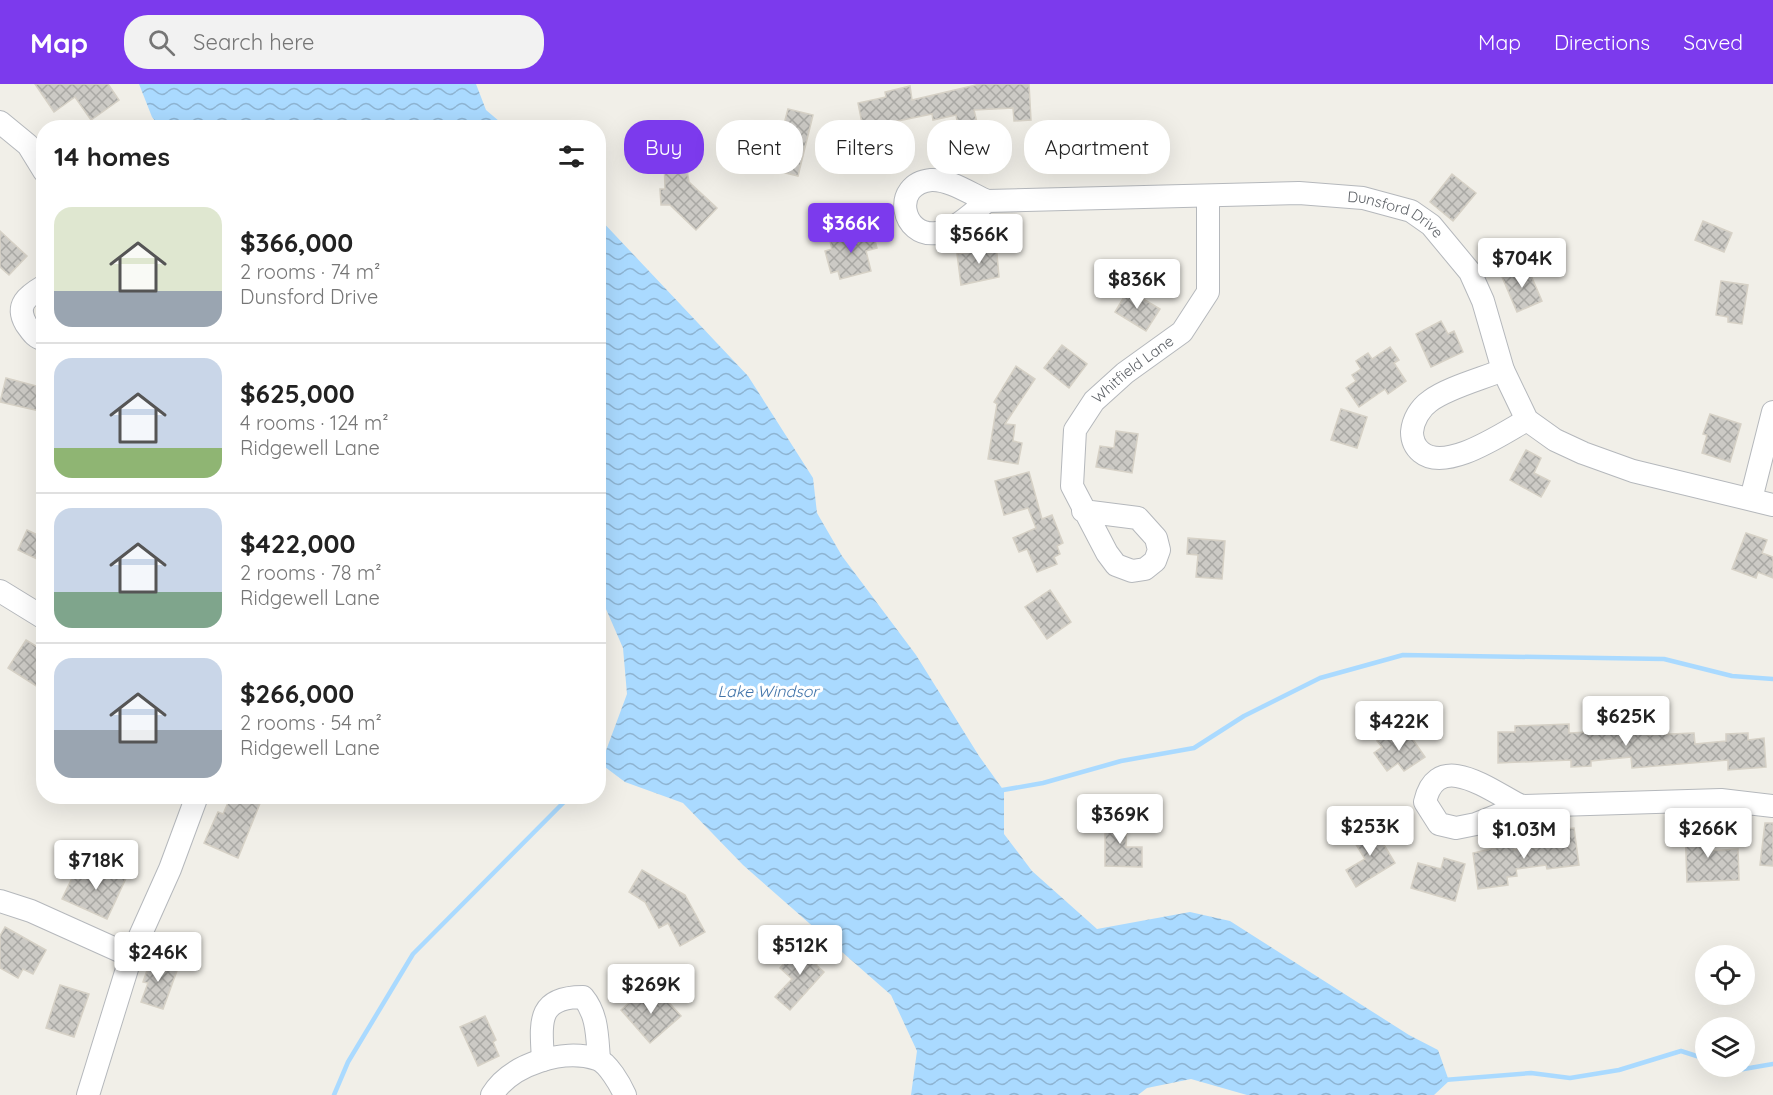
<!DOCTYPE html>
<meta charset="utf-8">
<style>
:root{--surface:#fff;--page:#f2f2f2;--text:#222;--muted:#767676;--line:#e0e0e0;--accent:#7c3aed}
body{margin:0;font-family:Quicksand,sans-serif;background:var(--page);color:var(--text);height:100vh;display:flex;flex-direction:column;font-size:22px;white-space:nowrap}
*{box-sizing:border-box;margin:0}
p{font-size:20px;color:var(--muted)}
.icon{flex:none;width:33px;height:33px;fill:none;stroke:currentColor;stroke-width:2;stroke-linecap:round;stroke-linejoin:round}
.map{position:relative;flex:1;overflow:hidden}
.details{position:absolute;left:36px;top:36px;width:570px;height:684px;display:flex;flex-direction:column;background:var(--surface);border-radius:24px;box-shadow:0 6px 24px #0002}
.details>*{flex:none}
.banner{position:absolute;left:624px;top:36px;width:570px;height:54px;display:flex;gap:12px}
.controls{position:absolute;left:1695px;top:861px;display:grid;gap:12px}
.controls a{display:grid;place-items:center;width:60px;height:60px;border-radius:50%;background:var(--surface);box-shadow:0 6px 24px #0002;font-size:30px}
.price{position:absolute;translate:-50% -51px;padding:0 14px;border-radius:6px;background:#fff;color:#222;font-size:20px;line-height:39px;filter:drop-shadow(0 2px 3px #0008)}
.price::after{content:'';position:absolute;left:50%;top:36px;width:18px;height:14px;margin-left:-9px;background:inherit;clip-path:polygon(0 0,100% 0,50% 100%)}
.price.on{background:var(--accent);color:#fff}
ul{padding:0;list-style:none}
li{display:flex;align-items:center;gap:18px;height:150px;padding:0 18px}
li+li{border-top:2px solid var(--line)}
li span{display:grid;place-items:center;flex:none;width:168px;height:120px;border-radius:18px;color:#555}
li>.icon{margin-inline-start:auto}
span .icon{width:72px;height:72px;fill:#fffc;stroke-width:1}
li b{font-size:26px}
h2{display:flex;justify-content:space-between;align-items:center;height:72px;padding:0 18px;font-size:26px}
.pill{padding:0 21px;border-radius:24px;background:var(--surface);box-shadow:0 6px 24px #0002;font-size:21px;line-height:54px}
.pill.on{background:var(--accent);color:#fff}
header{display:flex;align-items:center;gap:36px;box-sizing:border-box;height:84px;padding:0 30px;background:var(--accent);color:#fff}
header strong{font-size:28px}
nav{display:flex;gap:33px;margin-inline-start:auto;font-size:21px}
.search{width:420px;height:54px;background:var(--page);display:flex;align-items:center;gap:15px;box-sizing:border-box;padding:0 21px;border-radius:24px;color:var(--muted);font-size:22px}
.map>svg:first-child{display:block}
.water{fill:url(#water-waves)}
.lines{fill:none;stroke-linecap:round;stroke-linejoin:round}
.stream{stroke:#aadaff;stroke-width:4.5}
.building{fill:url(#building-cross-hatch);stroke:#d6d1c6;stroke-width:1.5}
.minor-casing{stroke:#b5b8bc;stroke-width:24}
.minor{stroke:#fff;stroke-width:22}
.labels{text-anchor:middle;stroke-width:6;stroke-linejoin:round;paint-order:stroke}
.street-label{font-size:15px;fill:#5f6368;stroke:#fff}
.water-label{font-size:16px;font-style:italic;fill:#4174aa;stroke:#fff}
</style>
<header>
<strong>Map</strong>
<div class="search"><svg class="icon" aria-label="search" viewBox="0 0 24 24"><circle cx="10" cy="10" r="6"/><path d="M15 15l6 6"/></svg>Search here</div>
<nav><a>Map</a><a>Directions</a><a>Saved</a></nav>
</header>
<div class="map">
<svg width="1773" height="1011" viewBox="0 0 1773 1011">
<defs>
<pattern id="water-waves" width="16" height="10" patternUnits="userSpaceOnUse" patternTransform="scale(1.5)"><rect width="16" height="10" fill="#aadaff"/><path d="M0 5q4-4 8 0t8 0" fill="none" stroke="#8eb4d2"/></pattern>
<pattern id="building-cross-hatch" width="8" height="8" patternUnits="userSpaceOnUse" patternTransform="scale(1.5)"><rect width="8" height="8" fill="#cccac5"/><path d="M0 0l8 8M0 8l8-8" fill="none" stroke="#a9a8a4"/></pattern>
</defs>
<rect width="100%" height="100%" fill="#f1efe8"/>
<g class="water">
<polygon points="139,0 476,0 486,26 506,43 160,43 152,33"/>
<polygon points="598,133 748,292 813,394 817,429 842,472 916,571 979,672 1004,707 1004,750 1032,787 1097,845 1190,828 1230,837 1409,951 1438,966 1449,997 1434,1011 1247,1011 1191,995 1147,1004 1138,1011 911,1011 917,967 891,911 743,781 683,719 625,698 601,680 627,610 623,564 599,509"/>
</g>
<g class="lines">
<g class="stream">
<polyline points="997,707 1043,699 1121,677 1194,664 1244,632 1320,594 1403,571 1664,575 1732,592 1773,595"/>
<polyline points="1728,982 1738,986 1773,980"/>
<polyline points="1444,996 1531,989 1570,994 1619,986 1681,967 1706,975"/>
<polyline points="334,1011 348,978 413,870 570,712"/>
</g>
</g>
<g class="building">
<polygon points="35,0 108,0 119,16 91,36 75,13 54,28"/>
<polygon points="980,0 1029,0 1031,36 1014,37 1013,24 974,26 978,43 959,47 956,31 933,36 932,30 863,44 858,19 886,13 885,8 910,2 912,16"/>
<polygon points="788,25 813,31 798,92 761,83 768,57 779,59"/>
<polygon points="1116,49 1138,49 1138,59 1150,59 1150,83 1104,84 1104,81 1046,86 1044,59 1116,55"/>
<polygon points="685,73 689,98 717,124 696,146 670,121 661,121 660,105 665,105 664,74"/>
<polygon points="1452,90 1476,109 1453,137 1430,118"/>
<polygon points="1703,137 1732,149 1724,168 1695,156"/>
<polygon points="872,146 877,164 866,167 871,187 840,195 838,187 831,189 825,167 832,165 830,157"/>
<polygon points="0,147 27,172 9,191 0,183"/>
<polygon points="996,159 999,193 961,201 957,170 978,167 977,162"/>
<polygon points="1527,182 1542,217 1517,228 1502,193"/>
<polygon points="1721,197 1748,201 1742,240 1728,238 1728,233 1716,231"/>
<polygon points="1128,206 1160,225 1146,247 1115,228"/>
<polygon points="1441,237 1448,250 1454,247 1463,268 1431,283 1416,250"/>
<polygon points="1062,261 1087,280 1069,304 1044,284"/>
<polygon points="1390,263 1399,276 1394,279 1406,297 1388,310 1385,305 1359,323 1346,304 1356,297 1352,291 1361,285 1356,277 1368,269 1372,275"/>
<polygon points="1016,282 1035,295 1005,340 1015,341 1013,357 1022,359 1018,380 988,375 997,320 994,318"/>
<polygon points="6,294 44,304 44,328 0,318"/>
<polygon points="1341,325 1367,333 1357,364 1331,356"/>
<polygon points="1710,330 1741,340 1730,378 1702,369 1707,351 1703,350"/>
<polygon points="1116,347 1138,350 1132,389 1096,383 1100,362 1114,364"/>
<polygon points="1526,366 1541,374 1534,389 1550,397 1541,413 1510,396"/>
<polygon points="1029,388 1042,435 1052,431 1063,459 1057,462 1060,470 1054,473 1057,480 1037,488 1027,465 1019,468 1013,454 1036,444 1028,424 1004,431 995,397"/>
<polygon points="27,446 44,454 44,465 39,476 18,466"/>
<polygon points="1746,449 1767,456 1762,469 1773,473 1773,494 1758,488 1756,494 1732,485"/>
<polygon points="1188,454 1225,457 1222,495 1196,493 1198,471 1187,470"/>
<polygon points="1050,506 1071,538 1047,555 1025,523"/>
<polygon points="26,556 44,567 44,607 8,584"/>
<polygon points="1646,638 1647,651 1694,649 1695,660 1726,657 1726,650 1748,649 1748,656 1764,654 1766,683 1728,686 1728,676 1632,684 1631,673 1591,677 1591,682 1571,683 1571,676 1498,679 1498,648 1515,648 1515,642 1569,640 1569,649 1589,648 1590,650 1623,646 1623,641"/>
<polygon points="1407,647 1425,673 1404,687 1398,679 1387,687 1374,669 1382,663 1377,657 1389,648 1395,656"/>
<polygon points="231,712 263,712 238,774 204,759 218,728 223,730"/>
<polygon points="1105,732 1127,733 1126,763 1142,763 1142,783 1105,782"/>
<polygon points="1765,739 1773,739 1773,782 1760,781"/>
<polygon points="1372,741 1395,779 1356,803 1346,786 1365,775 1352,754"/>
<polygon points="1707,742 1708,767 1738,765 1739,796 1687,798 1685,743"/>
<polygon points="1574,744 1579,781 1547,785 1546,781 1516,785 1517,792 1507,793 1508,801 1478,805 1473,769 1513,760 1514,766 1559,760 1557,746"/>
<polygon points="1444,774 1465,780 1455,817 1411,804 1418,779 1441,785"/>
<polygon points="109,783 127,792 107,835 62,815 74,790 82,794 86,785 104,794"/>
<polygon points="642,786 685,811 705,848 680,862 668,839 659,844 645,818 629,808"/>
<polygon points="5,843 46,866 33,890 23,885 18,894 0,884 0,852"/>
<polygon points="803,859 821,875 816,881 824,888 790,926 775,913 792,895 780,884"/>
<polygon points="151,875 178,884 163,925 141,918 148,899 143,898"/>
<polygon points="60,901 89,910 74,953 46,944"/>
<polygon points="645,905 656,916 662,911 681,932 650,959 621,926"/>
<polygon points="485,932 496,956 493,958 499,972 478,982 460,943"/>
</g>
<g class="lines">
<g class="minor-casing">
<g id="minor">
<polyline points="0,38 28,61 44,87"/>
<path id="s1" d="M987,117C973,129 955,146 937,149C901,154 891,100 931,96C949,95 971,110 987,117L1299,109L1363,114L1411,127L1431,141L1470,188L1483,217L1503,286L1527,336L1555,356L1583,369L1633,387L1773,421"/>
<path d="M44,202C27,212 15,221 26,240C32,248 34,253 44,256"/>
<path d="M1503,286C1481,295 1447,304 1430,317C1420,324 1413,336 1412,348C1412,357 1415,363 1421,368C1446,389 1503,349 1527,336"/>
<polyline points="1751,415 1773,328"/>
<path id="s2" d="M1083,427L1138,434L1156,454L1159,466L1155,477L1145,485L1132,487L1116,481L1107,469L1072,402L1075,346L1094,317L1125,289L1182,248L1208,208V113"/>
<polyline points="0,507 44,534"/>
<path d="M1521,722C1491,707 1437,664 1425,718L1439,740L1456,744L1476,740L1521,722L1721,716L1773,722"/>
<polyline points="0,817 31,827 131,872"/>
<path d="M543,976C541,939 536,913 583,913C598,931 597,953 599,975"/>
<polyline points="88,1011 131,872 170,785 197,712"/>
<path d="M492,1011C511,980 563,964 597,975C608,979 620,1000 625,1011"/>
</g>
</g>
<use href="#minor" class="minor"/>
</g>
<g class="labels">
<g class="street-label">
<text dy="5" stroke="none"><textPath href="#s1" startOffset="621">Dunsford Drive</textPath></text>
<text dy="5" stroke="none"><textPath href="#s2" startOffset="381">Whitfield Lane</textPath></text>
</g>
<g class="water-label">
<text x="768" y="613">Lake Windsor</text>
</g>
</g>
</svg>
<div class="controls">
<a><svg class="icon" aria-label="locate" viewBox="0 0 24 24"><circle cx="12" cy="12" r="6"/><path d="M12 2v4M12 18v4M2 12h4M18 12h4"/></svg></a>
<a><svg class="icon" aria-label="layers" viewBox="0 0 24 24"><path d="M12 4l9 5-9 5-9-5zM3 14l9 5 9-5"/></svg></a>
</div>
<b class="price on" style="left:851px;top:170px">$366K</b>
<b class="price" style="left:979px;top:181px">$566K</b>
<b class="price" style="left:1522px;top:205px">$704K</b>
<b class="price" style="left:1137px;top:226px">$836K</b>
<b class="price" style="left:1626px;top:663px">$625K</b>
<b class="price" style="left:1399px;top:668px">$422K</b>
<b class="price" style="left:1120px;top:761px">$369K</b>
<b class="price" style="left:1370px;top:773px">$253K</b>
<b class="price" style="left:1708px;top:775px">$266K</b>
<b class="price" style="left:1524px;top:776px">$1.03M</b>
<b class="price" style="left:96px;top:807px">$718K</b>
<b class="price" style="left:800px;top:892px">$512K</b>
<b class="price" style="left:158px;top:899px">$246K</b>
<b class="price" style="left:651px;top:931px">$269K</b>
<div class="banner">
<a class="pill on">Buy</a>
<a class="pill">Rent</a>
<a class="pill">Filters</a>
<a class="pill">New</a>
<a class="pill">Apartment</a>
</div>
<section class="details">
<h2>14 homes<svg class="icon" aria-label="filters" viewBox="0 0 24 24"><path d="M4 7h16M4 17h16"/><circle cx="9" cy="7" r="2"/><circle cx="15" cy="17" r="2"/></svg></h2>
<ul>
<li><span style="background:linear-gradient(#dfe7d0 70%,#9aa5b1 0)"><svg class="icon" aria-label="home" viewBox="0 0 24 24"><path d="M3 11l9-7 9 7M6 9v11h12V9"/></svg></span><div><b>$366,000</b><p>2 rooms · 74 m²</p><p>Dunsford Drive</p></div></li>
<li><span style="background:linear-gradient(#c9d6e8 75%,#8fb573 0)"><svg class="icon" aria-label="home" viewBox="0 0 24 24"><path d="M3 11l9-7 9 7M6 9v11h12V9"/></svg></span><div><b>$625,000</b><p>4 rooms · 124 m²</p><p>Ridgewell Lane</p></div></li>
<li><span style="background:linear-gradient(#c9d6e8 70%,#7fa58c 0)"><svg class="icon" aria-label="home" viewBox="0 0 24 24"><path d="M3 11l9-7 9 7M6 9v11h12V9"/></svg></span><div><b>$422,000</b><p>2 rooms · 78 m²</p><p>Ridgewell Lane</p></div></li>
<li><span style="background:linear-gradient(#c9d6e8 60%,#9aa5b1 0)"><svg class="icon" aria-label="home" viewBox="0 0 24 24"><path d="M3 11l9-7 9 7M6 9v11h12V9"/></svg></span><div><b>$266,000</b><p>2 rooms · 54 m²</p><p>Ridgewell Lane</p></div></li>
</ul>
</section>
</div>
